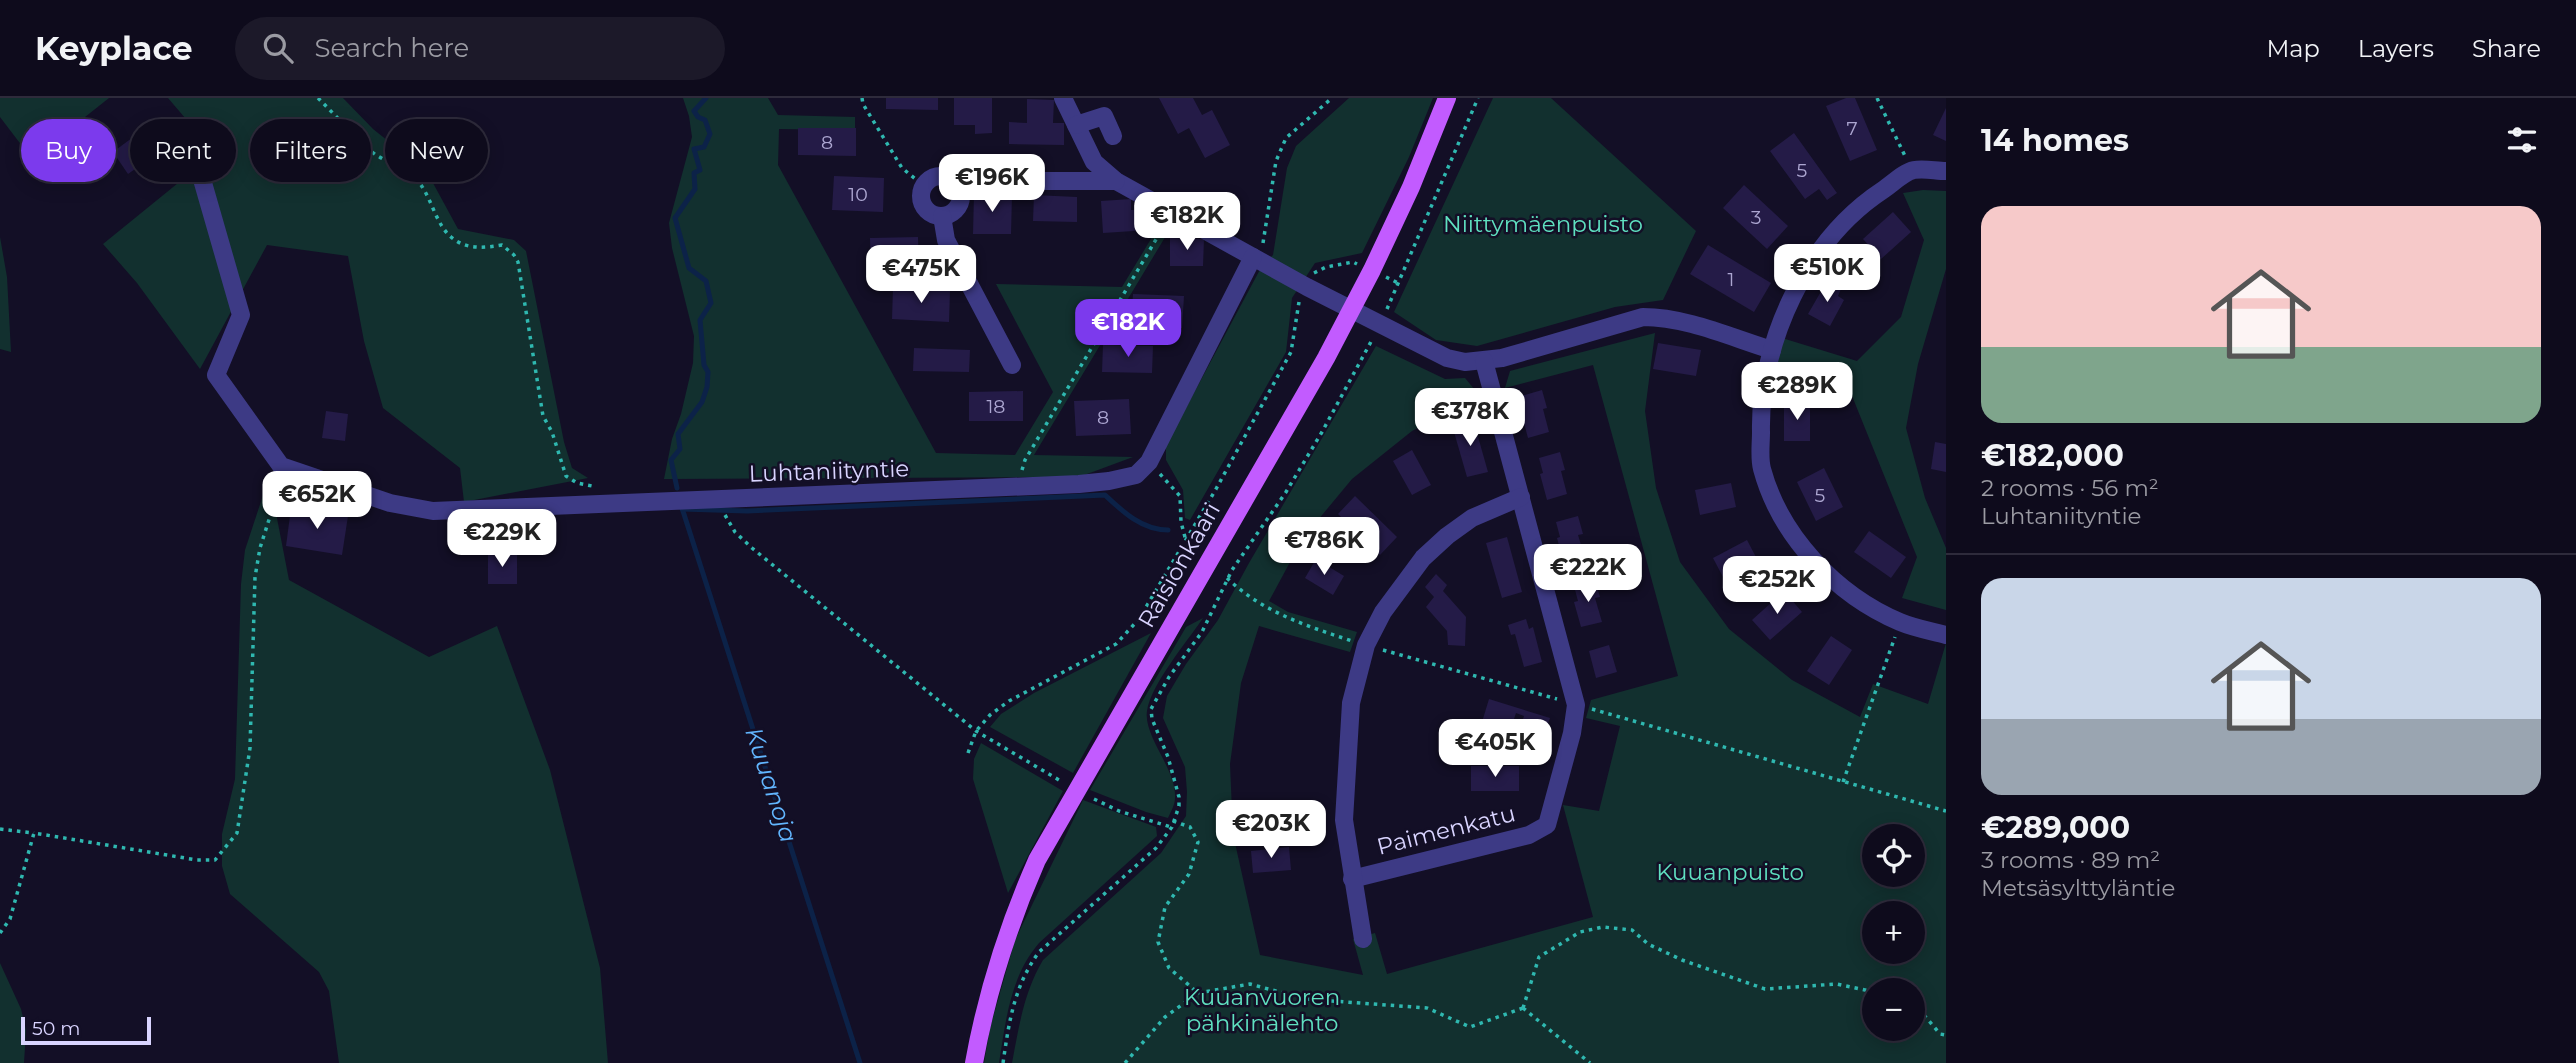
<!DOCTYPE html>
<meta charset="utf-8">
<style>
:root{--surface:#0e0b1c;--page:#1c1929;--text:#f1f3f6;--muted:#9b9ba3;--line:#2e2b3b;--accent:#7c3aed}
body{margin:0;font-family:Montserrat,sans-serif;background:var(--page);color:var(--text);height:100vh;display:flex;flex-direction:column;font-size:26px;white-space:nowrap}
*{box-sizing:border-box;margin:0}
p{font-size:23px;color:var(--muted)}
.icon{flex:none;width:38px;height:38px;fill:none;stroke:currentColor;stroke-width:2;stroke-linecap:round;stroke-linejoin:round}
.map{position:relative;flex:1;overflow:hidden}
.details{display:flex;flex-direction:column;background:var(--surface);width:630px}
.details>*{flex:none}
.top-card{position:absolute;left:21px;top:21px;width:665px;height:63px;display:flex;gap:14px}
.fabs{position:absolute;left:1862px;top:726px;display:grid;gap:14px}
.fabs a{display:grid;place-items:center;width:63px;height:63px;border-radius:50%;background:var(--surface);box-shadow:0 4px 18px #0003,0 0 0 2px var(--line);font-size:35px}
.scale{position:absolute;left:21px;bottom:18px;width:130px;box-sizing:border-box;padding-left:7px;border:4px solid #d9d4ff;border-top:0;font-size:19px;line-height:24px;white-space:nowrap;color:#d9d4ff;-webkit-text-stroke:5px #130f26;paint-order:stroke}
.price{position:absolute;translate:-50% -60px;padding:0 16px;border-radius:14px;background:#fff;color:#222;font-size:23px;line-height:46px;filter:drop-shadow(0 2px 4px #0008)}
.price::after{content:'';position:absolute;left:50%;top:42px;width:21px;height:16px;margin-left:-10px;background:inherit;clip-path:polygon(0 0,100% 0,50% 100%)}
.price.active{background:var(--accent);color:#fff}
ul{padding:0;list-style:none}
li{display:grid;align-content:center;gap:14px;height:371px;padding:0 35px}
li+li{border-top:2px solid var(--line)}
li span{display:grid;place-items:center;height:217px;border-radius:21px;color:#555}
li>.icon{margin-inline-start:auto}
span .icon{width:126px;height:126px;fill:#fffc;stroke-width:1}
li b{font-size:30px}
h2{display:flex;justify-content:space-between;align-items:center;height:84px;padding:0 35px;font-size:30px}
.tag{padding:0 24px;border-radius:32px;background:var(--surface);box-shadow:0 4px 18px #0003,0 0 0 2px var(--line);font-size:24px;line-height:63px}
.tag.active{background:var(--accent);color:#fff}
header{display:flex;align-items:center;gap:42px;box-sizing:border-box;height:98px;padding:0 35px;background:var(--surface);border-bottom:2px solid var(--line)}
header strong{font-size:33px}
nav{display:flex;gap:38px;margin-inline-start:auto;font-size:24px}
.search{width:490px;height:63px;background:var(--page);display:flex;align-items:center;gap:18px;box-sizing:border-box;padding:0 24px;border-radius:38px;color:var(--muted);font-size:26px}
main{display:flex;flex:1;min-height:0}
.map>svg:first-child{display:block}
.green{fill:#12302f;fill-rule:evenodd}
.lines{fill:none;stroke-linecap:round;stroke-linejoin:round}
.stream{stroke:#0c2248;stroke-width:5}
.building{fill:#241b47}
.path{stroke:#2fb8b0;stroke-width:3.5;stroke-dasharray:3.5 5;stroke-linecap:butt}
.minor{stroke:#3d3a85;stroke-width:18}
.major{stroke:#c25bff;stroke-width:18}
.labels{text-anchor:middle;stroke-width:5;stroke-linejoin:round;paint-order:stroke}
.number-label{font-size:19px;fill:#aca6d1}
.park-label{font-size:23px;fill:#5fe0c0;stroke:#130f26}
.street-label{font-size:23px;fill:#d9d4ff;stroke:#130f26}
.water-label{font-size:24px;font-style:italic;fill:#62b6ff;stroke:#130f26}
</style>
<header>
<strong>Keyplace</strong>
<div class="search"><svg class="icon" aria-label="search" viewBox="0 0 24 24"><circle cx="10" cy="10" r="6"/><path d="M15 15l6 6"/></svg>Search here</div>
<nav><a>Map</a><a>Layers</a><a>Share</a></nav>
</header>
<main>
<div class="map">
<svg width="1946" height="965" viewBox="0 0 1946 965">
<rect width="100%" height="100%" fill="#130f26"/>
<g class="green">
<polygon points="0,0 109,0 32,61 0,19"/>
<polygon points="168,0 343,0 373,31 427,74 458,131 514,142 526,153 564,344 572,370 588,380 464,404 460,370 383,310 364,243 348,158 267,147 200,271 137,185 103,146 215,55"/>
<polygon points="683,0 768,0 778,17 855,19 855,32 779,31 778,67 936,355 1015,357 1053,294 996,186 1122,189 1163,121 1173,126 1034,357 1133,359 1079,379 664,381 672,341 681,316 693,265 694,238 672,150 669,125 692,39 689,18"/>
<polygon points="1349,0 1433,0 1409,59 1362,155 1315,165 1292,200 1286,254 1190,422 1185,420 1183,392 1166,362 1166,347 1263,166 1273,157 1287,70 1296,48"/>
<polygon points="1493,0 1551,0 1696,133 1663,202 1615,209 1477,248 1436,242 1394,214"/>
<polygon points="1923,92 1946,93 1946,171 1918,266 1906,330 1925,400 1946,450 1946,512 1902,500 1917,459 1848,288 1775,269 1782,240 1857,263 1901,219 1924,142 1903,95"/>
<polygon points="0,139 7,179 11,254 0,251"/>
<path d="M1655,235L1645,313L1656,390L1680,464L1729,531L1792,582L1860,619L1873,586L1928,606L1946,545V965H1012C1019,928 1024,894 1043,862L1161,755L1186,718L1187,694L1185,669L1163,620L1167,598L1186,566L1218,522L1249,465L1376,248L1445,281L1465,280L1480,298L1412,333L1352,381L1303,440L1269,503L1288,514L1357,534L1350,554L1259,528L1241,585L1230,666L1233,736L1260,857L1363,877L1353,841L1375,835L1387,876L1593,819L1563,707L1599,713L1620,628L1586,620L1591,602L1678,578L1593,267L1505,290L1510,273ZM1874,738H1913V777H1874ZM1874,816H1913V854H1874ZM1874,892H1913V931H1874Z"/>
<polygon points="269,379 289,482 429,559 497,528 550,672 600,870 608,965 339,965 329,893 319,874 230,796 222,768 222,736 235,681 241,486 245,452"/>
<path d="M1203,520C1187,544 1151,586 1147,613C1143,638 1177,672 1175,700C1175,707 1171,713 1168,720L1146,714L1090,692L1182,536L1186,529Z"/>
<polygon points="1151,535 1073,675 990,629 1001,616 1034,595"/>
<polygon points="981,645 1063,693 1008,795 973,681 974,661"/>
<path d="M1083,702L1156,729L1157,738L1039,845C1010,879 1006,922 999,965H984L990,930L1015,842Z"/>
<polygon points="0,865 21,911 26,932 24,965 0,965"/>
</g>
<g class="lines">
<g class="stream">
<polyline points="677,390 671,362 680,351 678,336 702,304 707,289 708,274 704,267 700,222 711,205 706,183 689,170 675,120 695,91 694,75 700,72 694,51 704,49 710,36 705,22 698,19 694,13 706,0"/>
<polyline points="682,410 860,965"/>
<path d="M682,411L747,413L1105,397C1123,414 1142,432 1168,432"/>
</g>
</g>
<g class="building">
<polygon points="886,0 938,0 938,12 886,11"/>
<polygon points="954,0 992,0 992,35 975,36 975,27 954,27"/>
<polygon points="1159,0 1193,0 1202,17 1212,12 1230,47 1205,60 1189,30 1178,36"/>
<polygon points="1846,0 1855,0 1877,52 1850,63 1826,8"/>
<polygon points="1027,1 1054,2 1053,25 1064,25 1064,47 1009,46 1009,24 1027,25"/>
<polygon points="1946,10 1946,43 1933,37"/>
<polygon points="798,30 856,30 856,58 798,57"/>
<polygon points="1794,35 1837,95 1827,102 1819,91 1805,101 1770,53"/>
<polygon points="136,37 152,59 128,76 113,54"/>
<polygon points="834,78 884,80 883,114 832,112"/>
<polygon points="1744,87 1788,128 1767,151 1723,110"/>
<polygon points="974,96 1012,97 1011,136 973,136"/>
<polygon points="1034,97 1077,99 1077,124 1033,123"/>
<polygon points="1131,101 1131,112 1148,112 1149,132 1103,135 1101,103"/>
<polygon points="1893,114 1911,134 1881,161 1863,141"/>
<polygon points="918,139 919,172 871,173 870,140"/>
<polygon points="1170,140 1204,141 1203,168 1170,168"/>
<polygon points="1708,147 1771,185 1754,214 1690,176"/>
<polygon points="1827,183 1841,191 1838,198 1844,202 1830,228 1808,216"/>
<polygon points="893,189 950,192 949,224 892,221"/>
<polygon points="1133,196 1184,198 1182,230 1131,228"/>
<polygon points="1658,245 1701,252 1696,278 1653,271"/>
<polygon points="1103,247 1153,248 1152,275 1102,274"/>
<polygon points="914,250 970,252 969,274 913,273"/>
<polygon points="1821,291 1837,295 1834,308 1818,306"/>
<polygon points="1542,292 1547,310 1543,311 1549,334 1528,340 1521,314 1525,313 1521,298"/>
<polygon points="1023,293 1023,323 969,323 969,294"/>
<polygon points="1129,301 1131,336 1076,338 1074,303"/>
<rect x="1784" y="305" width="26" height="38"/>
<polygon points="326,313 348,316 345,343 322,340"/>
<polygon points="1473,321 1488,374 1467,379 1452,327"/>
<polygon points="1935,344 1946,346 1946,374 1931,371"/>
<polygon points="1412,352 1431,387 1412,397 1393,363"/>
<polygon points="1560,354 1565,372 1561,373 1567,396 1547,402 1540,376 1543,375 1539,360"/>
<polygon points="1824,370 1843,409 1816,423 1797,384"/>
<polygon points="1731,385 1736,409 1700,417 1695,392"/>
<polygon points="1355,398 1397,439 1380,457 1338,416"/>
<polygon points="291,410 348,418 342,457 286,448"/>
<polygon points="1578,418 1583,436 1578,437 1585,460 1564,466 1557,440 1560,439 1556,424"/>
<polygon points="1869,433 1906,459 1891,480 1854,454"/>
<polygon points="1507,439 1522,494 1502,500 1486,445"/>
<polygon points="1747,442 1757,461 1723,479 1713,460"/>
<rect x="488" y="457" width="29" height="29"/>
<polygon points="1316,461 1344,478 1333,497 1305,480"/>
<polygon points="1436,476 1447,487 1443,493 1466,519 1465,548 1448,547 1447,533 1426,509 1434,499 1425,489"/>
<polygon points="1595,482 1600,499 1595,500 1602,524 1581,529 1574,504 1578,503 1574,488"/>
<polygon points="1784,493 1802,514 1770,542 1752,522"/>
<polygon points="1526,521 1529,531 1533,529 1542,564 1524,569 1515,536 1511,537 1508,527"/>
<polygon points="1831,538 1852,552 1829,587 1807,573"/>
<polygon points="1609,547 1617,574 1596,580 1589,553"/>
<polygon points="1489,601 1550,620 1545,634 1521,627 1524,618 1516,615 1509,636 1496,632 1497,629 1482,624"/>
<rect x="1471" y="668" width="48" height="25"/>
<polygon points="1289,749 1291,772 1253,775 1251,753"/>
</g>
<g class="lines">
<g class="path">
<path d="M318,0C336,18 353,37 372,54C386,65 407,70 418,83C432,100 435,125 451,139C466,152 484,150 502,147L514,157L518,164L543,318L552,334L566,378L577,385L592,388"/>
<polyline points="862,0 863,6 902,70 924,88"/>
<polyline points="1877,0 1905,58"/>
<polyline points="1263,145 1276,63 1286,40 1332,0"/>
<polyline points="1314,175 1326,169 1353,164 1357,166"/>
<polyline points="1386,179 1400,186"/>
<polyline points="1387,211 1478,0"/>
<polyline points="1022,372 1025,362 1164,128"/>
<polyline points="1160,376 1180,398 1181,424 1186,443 1199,451"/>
<polyline points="725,417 735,434 752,450 976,633 1059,682"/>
<path d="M1227,480C1262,514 1307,528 1352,543"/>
<polyline points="1383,552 1557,601"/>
<polyline points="1592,611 1946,713"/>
<polyline points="968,655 976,633 990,617 1009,603 1116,546 1139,521 1216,391 1291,254 1299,204"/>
<polyline points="1843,684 1895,539"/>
<polyline points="1094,701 1119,713 1171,729"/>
<polyline points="1173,723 1190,729 1198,744 1189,776 1165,809 1158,844 1169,870 1198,895"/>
<polyline points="0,731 34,735"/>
<polyline points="0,835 10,821 34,735 197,762 215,762 237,735 250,650 255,479 260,450 273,409 278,383"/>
<polyline points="1913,904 1940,936 1946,937"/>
<polyline points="1523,910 1539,859 1580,834 1603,829 1632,832 1648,846 1682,862 1765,891 1837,886 1874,894"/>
<polyline points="1523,910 1590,965"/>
<path d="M1003,965C1009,924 1014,888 1039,854L1156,750L1172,729L1179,708V699L1168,659L1152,621L1151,611L1169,579L1202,534L1232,472L1286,394L1322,334L1373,240"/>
<polyline points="1125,965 1165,919 1198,895 1250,886 1305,901 1427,910 1470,929 1523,910"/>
</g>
<g class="minor">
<path d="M1063,0L1094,64L1116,83L1307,189L1447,260L1465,264L1502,260L1643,219C1686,219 1730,239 1772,252"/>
<polyline points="1076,27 1104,18 1113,38"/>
<polyline points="195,57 241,217 216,277 281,368 390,405 433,413 1079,386 1109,383 1136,377 1149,364 1253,159"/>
<path d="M1946,73C1936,73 1924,70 1914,72C1904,74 1892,86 1883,92C1807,142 1759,244 1761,334C1761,346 1759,360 1762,371C1780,438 1836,497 1900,524C1914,530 1931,533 1946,537"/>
<circle cx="941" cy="98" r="20"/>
<polyline points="959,91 979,83 1116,83"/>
<polyline points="942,118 946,142 1012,267"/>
<polyline points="1352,781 1529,737 1547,727 1572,635 1576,607 1484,263"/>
<polyline points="1363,841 1344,722 1351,605 1366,547 1383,514 1423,460 1447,438 1472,420 1521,399"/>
</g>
<path class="major" d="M974,965C987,893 1008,828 1037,762L1326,260L1372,172L1411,89L1447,0"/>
</g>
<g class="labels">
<g class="number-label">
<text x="1852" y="37">7</text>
<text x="827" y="51">8</text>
<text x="1802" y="79">5</text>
<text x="858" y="103">10</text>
<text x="1756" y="126">3</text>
<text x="1731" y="188">1</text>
<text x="996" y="315">18</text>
<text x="1103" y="326">8</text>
<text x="1820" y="404">5</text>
</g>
<g class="park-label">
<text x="1543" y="134">Niittymäenpuisto</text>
<text x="1730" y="782">Kuuanpuisto</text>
<text x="1262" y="907">Kuuanvuoren<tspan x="1262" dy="26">pähkinälehto</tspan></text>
</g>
<g class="street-label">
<text transform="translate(829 373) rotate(-2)" y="8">Luhtaniityntie</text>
<text transform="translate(1179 467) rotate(-60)" y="8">Raisionkaari</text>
<text transform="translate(1446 732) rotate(-14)" y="8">Paimenkatu</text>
</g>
<g class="water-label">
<text transform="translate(771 687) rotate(72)" y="8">Kuuanoja</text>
</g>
</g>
</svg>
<div class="fabs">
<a><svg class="icon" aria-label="locate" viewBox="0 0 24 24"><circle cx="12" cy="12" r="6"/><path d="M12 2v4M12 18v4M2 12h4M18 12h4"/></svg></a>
<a>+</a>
<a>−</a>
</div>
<div class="scale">50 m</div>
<b class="price" style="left:992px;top:116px">€196K</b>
<b class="price" style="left:1187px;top:154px">€182K</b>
<b class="price" style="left:1827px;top:206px">€510K</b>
<b class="price" style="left:921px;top:207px">€475K</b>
<b class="price active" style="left:1128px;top:261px">€182K</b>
<b class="price" style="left:1797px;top:324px">€289K</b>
<b class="price" style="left:1470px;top:350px">€378K</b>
<b class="price" style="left:317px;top:433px">€652K</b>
<b class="price" style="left:502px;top:471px">€229K</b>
<b class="price" style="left:1324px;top:479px">€786K</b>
<b class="price" style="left:1588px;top:506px">€222K</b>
<b class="price" style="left:1777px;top:518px">€252K</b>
<b class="price" style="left:1495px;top:681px">€405K</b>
<b class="price" style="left:1271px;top:762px">€203K</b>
<div class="top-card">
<a class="tag active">Buy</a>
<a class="tag">Rent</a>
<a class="tag">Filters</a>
<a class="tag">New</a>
</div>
</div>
<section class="details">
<h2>14 homes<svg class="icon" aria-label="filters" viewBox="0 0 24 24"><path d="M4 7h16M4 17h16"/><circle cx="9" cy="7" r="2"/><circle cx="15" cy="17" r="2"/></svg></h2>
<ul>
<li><span style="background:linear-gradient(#f6c9c9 65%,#7fa58c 0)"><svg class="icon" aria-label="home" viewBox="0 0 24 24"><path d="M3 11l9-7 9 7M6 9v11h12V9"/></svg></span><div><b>€182,000</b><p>2 rooms · 56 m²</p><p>Luhtaniityntie</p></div></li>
<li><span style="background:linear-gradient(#c9d6e8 65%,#9aa5b1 0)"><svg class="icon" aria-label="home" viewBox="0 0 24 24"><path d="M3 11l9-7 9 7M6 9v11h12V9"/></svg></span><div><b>€289,000</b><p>3 rooms · 89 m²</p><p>Metsäsylttyläntie</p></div></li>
</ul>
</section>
</main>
